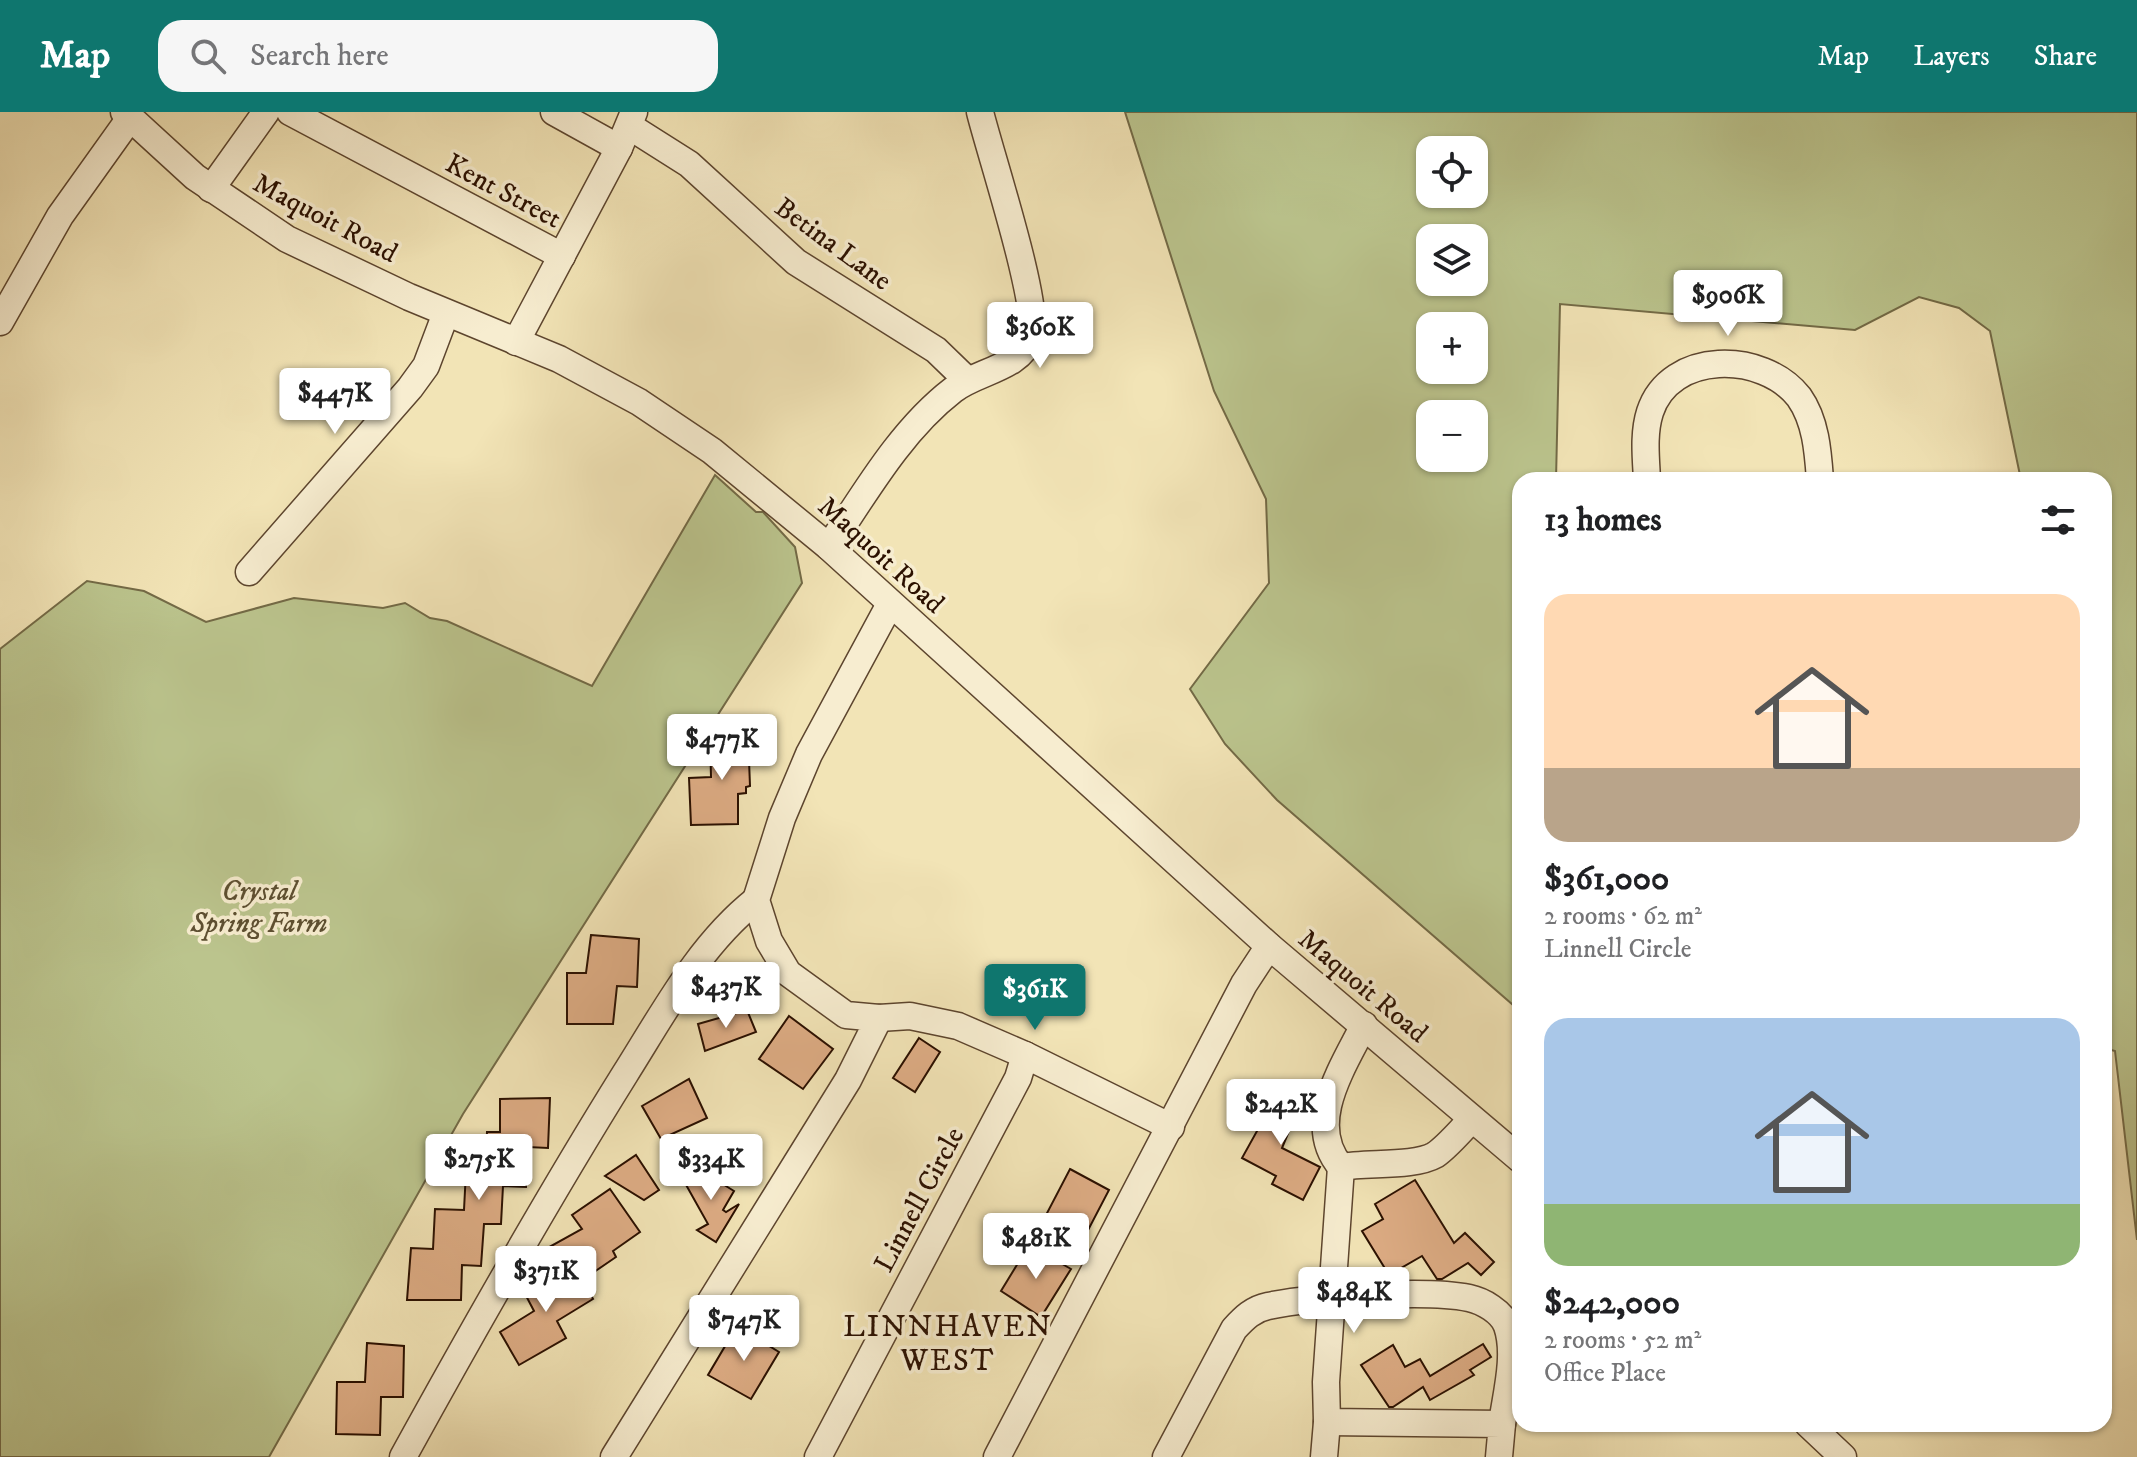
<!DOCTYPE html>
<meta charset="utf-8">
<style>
:root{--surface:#fff;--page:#f6f6f6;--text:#202124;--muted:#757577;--accent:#0f766e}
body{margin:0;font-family:"IM FELL DW Pica",serif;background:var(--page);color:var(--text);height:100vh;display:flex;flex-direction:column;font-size:30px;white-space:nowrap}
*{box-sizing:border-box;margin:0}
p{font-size:26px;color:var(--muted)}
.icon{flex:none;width:44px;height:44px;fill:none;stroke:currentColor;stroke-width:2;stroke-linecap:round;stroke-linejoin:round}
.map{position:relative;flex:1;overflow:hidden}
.details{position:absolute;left:1512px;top:360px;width:600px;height:960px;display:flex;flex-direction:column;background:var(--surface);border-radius:24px;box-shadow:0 2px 6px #0004}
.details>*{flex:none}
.controls{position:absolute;left:1416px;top:24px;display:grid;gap:16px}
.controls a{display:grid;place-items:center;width:72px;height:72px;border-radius:16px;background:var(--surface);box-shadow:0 2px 6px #0004;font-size:40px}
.price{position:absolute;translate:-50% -68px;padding:0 18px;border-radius:8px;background:#fff;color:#222;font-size:26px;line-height:52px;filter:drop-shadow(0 2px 4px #0008)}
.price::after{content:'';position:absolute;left:50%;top:48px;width:24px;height:18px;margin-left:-12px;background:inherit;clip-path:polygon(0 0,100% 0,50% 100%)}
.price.selected{background:var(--accent);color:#fff}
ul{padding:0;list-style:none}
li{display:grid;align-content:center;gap:16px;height:424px;padding:0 32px}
li span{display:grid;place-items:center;height:248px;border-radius:24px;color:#555}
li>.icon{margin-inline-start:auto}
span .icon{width:144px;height:144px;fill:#fffc;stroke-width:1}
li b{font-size:34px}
h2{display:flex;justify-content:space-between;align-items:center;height:96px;padding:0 32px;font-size:34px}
header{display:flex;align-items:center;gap:48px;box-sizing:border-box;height:112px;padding:0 40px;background:var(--accent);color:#fff}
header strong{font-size:38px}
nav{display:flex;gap:44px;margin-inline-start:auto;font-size:28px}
.search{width:560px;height:72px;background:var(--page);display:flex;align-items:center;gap:20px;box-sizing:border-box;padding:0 28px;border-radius:24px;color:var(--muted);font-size:30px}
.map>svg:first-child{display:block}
.green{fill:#bbc48d;stroke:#736a46;stroke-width:2;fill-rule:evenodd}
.building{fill:#ddac84;stroke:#2b1000;stroke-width:2}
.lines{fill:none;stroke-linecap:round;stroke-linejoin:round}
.minor-casing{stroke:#5d452e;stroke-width:29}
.minor{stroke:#f7edd0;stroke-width:26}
.labels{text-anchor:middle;stroke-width:7;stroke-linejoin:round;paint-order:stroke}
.street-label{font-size:28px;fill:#2b1000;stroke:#f7edd0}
.park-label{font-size:28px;font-style:italic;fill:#5d4f31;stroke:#f7edd0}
.neighbourhood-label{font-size:30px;letter-spacing:2px;fill:#2b1000;stroke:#f7edd0}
</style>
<header>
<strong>Map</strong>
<div class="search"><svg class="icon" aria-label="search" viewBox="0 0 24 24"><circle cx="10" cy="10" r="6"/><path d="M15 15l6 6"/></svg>Search here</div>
<nav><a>Map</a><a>Layers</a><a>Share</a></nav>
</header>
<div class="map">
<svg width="2137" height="1345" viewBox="0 0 2137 1345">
<rect width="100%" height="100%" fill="#f2e4b6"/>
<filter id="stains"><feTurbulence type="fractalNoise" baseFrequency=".0025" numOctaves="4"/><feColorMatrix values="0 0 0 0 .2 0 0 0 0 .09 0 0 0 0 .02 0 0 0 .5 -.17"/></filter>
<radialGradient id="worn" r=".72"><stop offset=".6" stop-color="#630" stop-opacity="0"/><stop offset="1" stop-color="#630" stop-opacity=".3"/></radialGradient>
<g class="green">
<path d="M1125,0H2137V1128L2115,939L2104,936V368H2021L1990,219L1959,196L1919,185L1855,218L1560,192L1556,368H1520V899L1277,688L1225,632L1190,577L1269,471L1266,387L1214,279ZM1430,38H1474V82H1430ZM1430,126H1474V170H1430ZM1474,214V258H1430V214ZM1430,302H1474V346H1430Z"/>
<polygon points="715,363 756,400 763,400 795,435 802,471 463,1002 269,1345 0,1345 0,537 87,469 144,479 206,510 294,486 383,496 405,491 430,506 447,509 592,574"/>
</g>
<g class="building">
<polygon points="748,622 750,674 746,675 746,681 738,682 738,712 691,713 689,666 711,665 710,623"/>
<polygon points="591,823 639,827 637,875 617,874 613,912 567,912 567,861 586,861"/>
<polygon points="747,898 756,920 705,939 698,912"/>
<polygon points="789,904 833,937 803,977 759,947"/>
<polygon points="919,926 940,940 915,980 893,966"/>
<polygon points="689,967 707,1006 661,1027 642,994"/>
<polygon points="1282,974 1303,985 1282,1036 1320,1055 1303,1088 1272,1072 1276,1064 1242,1046"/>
<polygon points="550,986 548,1036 528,1035 526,1075 503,1074 501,1112 484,1112 481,1154 462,1153 461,1188 407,1188 411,1136 433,1137 435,1097 464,1098 466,1059 485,1060 487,1020 500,1020 500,987"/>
<polygon points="636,1043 659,1078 644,1088 605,1064"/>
<polygon points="695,1055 734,1079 723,1098 726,1100 739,1092 716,1130 697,1118 708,1112 685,1071"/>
<polygon points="1070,1057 1109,1078 1085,1124 1046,1103"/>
<polygon points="1415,1068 1454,1131 1465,1121 1494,1150 1481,1163 1468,1151 1442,1167 1437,1167 1422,1144 1389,1163 1362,1119 1383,1107 1375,1092"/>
<polygon points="610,1077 640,1120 613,1139 616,1145 594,1160 551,1134 582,1117 572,1103"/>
<polygon points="1029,1133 1071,1157 1041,1205 1001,1179"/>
<polygon points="573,1152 593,1187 557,1209 566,1226 519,1253 500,1220 534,1199 524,1180"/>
<polygon points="737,1214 779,1240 751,1287 708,1263"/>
<polygon points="367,1231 404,1234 403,1285 381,1285 380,1323 336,1322 337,1270 365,1270"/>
<polygon points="1483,1232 1491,1245 1470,1258 1474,1263 1430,1288 1423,1275 1393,1295 1389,1295 1361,1253 1393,1233 1405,1255 1420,1247 1430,1264"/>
</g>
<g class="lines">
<g class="minor-casing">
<g id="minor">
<polyline points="124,0 195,65 287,127 409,185 559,247 639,290 712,339 829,435 1269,834 1520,1047"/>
<polyline points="290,0 562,144"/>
<polyline points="554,0 619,36"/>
<polyline points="629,14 689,52 796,150 936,238 967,268"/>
<polyline points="211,77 266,0"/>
<polyline points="0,210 60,104 130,6"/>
<polyline points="516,230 619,36 634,0"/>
<path d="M1647,368C1646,346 1643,322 1650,300C1670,238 1763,239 1799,285C1816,309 1818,340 1820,368"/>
<path d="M829,435C865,381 901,318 953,278C977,259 1020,257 1031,225C1041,195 990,41 980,0"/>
<polyline points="249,460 410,276 426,254 446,201"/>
<polyline points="879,906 910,904 958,914 1025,943 1171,1015"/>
<path d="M1472,1007C1460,1019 1448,1034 1435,1043C1414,1055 1367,1050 1341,1055L1326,1270L1327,1310L1502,1312L1499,1345"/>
<path d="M1341,1055C1304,1012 1343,955 1364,913"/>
<polyline points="1808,1312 1843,1345"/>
<path d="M403,1345C474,1216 547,1087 625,962C663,902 699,833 756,788"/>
<polyline points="614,1345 848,968 879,906 846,903 788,861 769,829 756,788 782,706 809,642 890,492"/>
<polyline points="818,1345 1018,966 1025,943"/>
<polyline points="997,1345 1244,872 1269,834"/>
<path d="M1166,1345L1234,1217C1244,1206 1253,1197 1268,1194C1312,1185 1426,1177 1469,1186C1483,1189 1502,1200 1507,1214C1517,1243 1506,1282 1502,1312"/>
<polyline points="1324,1345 1327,1310"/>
</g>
</g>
<use href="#minor" class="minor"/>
</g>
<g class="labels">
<g class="street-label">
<text transform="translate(504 78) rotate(28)" y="10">Kent Street</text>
<text transform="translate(326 105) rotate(28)" y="10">Maquoit Road</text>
<text transform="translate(834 131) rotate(36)" y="10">Betina Lane</text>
<text transform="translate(882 442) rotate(42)" y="10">Maquoit Road</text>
<text transform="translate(1364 873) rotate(40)" y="10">Maquoit Road</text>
<text transform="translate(918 1087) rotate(-62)" y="10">Linnell Circle</text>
</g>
<g class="park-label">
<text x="259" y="788">Crystal<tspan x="259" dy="32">Spring Farm</tspan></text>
</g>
<g class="neighbourhood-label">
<text x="948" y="1224">LINNHAVEN<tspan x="948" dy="34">WEST</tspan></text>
</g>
</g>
<rect width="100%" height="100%" filter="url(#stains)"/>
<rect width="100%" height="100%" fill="url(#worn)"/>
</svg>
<div class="controls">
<a><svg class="icon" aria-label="locate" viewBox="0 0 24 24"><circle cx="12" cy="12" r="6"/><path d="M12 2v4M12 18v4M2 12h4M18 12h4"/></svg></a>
<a><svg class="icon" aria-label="layers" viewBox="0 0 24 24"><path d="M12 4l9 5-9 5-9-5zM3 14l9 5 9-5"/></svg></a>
<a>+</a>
<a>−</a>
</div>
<b class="price" style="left:1728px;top:226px">$906K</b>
<b class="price" style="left:1040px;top:258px">$360K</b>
<b class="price" style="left:335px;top:324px">$447K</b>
<b class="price" style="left:722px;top:670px">$477K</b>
<b class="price" style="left:726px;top:918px">$437K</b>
<b class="price selected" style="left:1035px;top:920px">$361K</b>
<b class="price" style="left:1281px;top:1035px">$242K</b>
<b class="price" style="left:479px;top:1090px">$275K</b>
<b class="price" style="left:711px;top:1090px">$334K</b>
<b class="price" style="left:1036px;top:1169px">$481K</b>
<b class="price" style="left:546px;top:1202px">$371K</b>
<b class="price" style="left:1354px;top:1223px">$484K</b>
<b class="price" style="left:744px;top:1251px">$747K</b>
<section class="details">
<h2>13 homes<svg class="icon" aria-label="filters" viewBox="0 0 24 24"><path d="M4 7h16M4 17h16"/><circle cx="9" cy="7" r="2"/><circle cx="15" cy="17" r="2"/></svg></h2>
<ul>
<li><span style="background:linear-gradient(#ffd9b3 70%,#b9a48a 0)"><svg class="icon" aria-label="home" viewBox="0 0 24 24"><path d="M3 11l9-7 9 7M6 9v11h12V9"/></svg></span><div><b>$361,000</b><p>2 rooms · 62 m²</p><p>Linnell Circle</p></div></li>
<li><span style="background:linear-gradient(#a9c7e8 75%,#8fb573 0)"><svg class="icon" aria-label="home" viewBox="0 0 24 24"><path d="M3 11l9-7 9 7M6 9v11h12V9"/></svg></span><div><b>$242,000</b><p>2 rooms · 52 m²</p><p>Office Place</p></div></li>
</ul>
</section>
</div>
